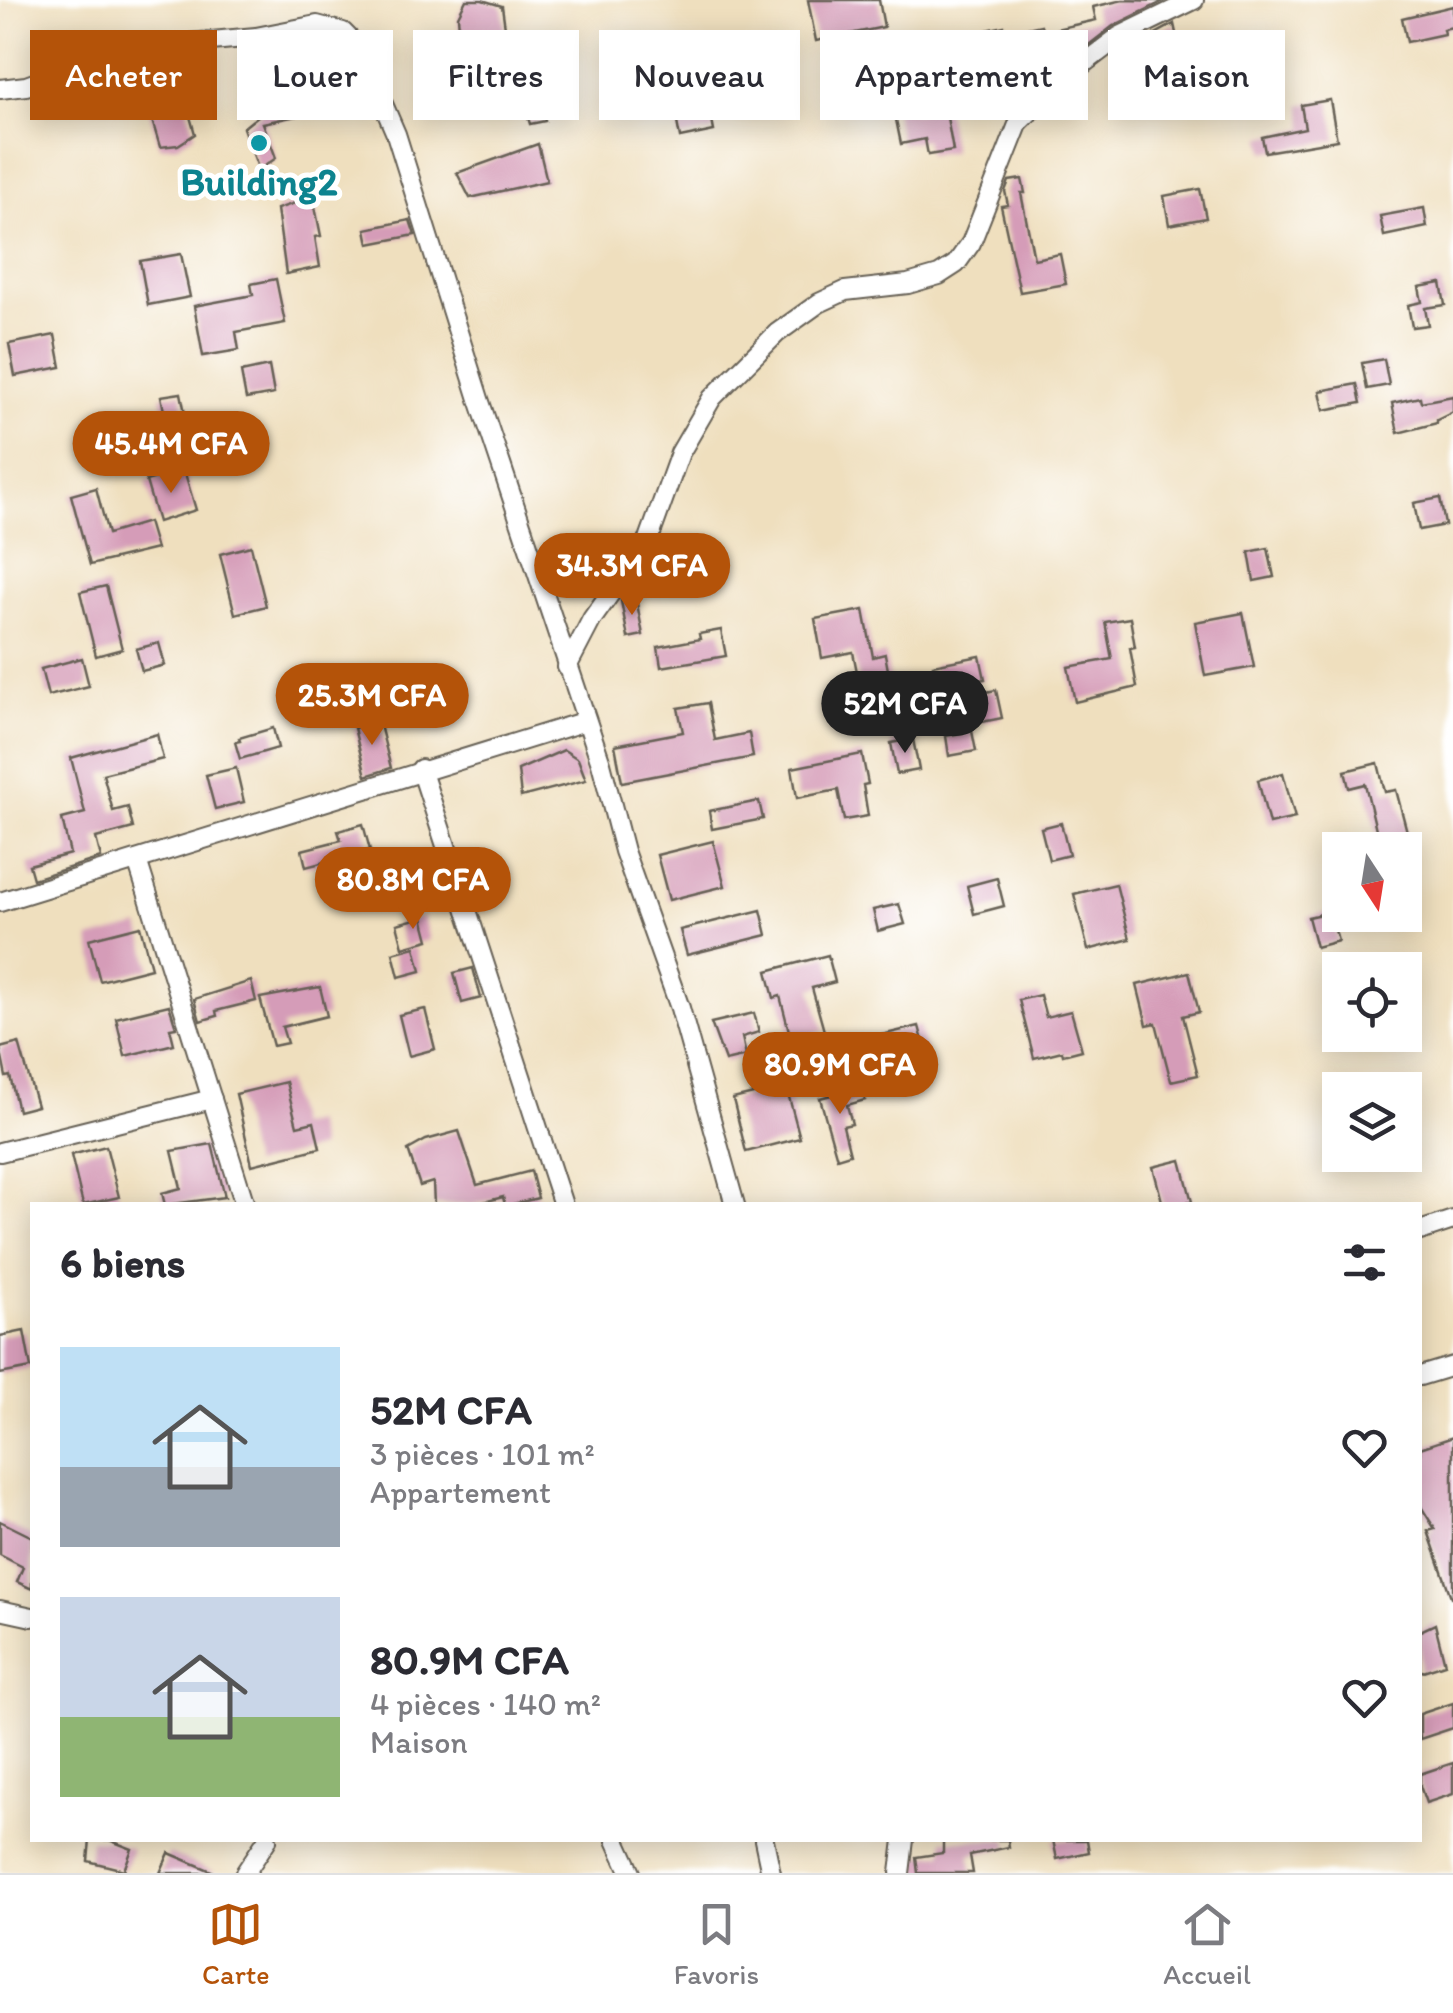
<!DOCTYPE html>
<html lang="fr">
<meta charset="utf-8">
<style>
:root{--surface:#fff;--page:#f2f2f3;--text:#2b2b33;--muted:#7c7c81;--line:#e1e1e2;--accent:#b45309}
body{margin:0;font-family:Itim,sans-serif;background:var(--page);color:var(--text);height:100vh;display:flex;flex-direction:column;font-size:38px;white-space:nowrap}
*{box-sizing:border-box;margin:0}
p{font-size:32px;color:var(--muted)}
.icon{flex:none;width:55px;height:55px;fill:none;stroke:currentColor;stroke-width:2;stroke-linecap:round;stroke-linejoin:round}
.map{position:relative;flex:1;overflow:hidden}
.side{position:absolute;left:30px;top:1202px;width:1392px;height:640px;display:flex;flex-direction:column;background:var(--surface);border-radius:0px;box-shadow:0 5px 25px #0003}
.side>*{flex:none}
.top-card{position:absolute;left:30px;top:30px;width:1395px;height:90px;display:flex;gap:20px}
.needle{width:65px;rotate:168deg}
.tools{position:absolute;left:1322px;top:832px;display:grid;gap:20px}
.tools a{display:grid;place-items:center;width:100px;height:100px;border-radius:0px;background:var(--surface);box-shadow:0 5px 25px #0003;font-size:50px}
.price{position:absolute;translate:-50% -85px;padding:0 22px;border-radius:35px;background:var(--accent);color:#fff;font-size:32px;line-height:65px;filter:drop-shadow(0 2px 5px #0008)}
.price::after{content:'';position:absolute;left:50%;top:60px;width:30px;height:22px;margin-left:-15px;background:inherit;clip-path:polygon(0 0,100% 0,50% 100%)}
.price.current{background:#222;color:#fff}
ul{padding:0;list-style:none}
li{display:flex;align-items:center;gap:30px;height:250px;padding:0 30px}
li span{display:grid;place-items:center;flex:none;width:280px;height:200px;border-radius:0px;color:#555}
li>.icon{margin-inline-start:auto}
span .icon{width:120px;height:120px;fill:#fffc;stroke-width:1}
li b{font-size:42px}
h2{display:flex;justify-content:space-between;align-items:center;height:120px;padding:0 30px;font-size:42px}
.chip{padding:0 35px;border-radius:0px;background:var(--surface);box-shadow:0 5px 25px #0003;font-size:35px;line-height:90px}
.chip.current{background:var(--accent);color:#fff}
.menu{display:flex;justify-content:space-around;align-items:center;height:140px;border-top:2px solid var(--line);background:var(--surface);font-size:28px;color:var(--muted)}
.menu a{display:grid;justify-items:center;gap:5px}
.menu .current{color:var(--accent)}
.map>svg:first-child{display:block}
.building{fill:#d59cb8}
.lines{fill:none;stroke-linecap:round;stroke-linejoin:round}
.minor-casing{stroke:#666055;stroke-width:22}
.minor{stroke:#fff;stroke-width:18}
.culture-dot{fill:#0f9aa8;stroke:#fff;stroke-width:4}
.labels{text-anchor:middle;stroke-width:10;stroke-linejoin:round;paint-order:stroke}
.culture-label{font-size:38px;font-weight:bold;fill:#0d838f;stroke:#fff}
</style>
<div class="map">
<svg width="1453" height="1873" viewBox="0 0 1453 1873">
<rect width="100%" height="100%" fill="#fff"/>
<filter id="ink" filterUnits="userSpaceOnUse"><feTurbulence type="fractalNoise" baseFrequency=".01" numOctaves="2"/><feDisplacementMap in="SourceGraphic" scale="20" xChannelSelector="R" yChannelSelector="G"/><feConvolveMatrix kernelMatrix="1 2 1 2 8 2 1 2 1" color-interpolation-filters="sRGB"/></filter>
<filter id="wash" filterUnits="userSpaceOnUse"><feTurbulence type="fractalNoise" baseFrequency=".0048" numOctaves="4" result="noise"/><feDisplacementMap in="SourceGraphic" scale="40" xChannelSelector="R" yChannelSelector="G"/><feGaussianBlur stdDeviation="2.25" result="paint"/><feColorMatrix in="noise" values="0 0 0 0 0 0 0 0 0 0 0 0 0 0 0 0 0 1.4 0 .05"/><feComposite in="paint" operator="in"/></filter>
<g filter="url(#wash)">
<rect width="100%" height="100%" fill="#efdfbe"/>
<g id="blocks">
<g class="building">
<polygon points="466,0 482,0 502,6 506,35 461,56 458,16"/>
<polygon points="808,0 879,0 884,27 816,41"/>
<polygon points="1123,0 1164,1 1113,26 1054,72 1052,66 1019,73 1017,65 996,70 987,30 1004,26 1005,33 1041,25 1043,32 1096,20 1093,7"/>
<polygon points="1453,6 1453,27 1443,29 1444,34 1407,42 1402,18"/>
<polygon points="1174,24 1180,52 1211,45 1217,71 1154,87 1146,50 1115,56"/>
<polygon points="506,35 531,38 550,36 556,60 512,70"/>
<polygon points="290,64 301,115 263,123 276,158 259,170 243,128 269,107 258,75"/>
<polygon points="502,74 513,100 451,118 443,89"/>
<polygon points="178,75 195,134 178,145 160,147 143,90"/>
<polygon points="549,85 573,91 568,110 544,111 545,121 530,124 523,101"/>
<polygon points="707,94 714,131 680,138 673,101"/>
<polygon points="1330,100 1337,140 1265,152 1262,137 1305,128 1301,105"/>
<polygon points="911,102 913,113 945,106 953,151 928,155 925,139 901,144 893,105"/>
<polygon points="538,144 547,181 470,198 457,173"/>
<polygon points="1022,179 1025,193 1021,193 1034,259 1060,254 1066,284 1020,292 1001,206 1008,205 1005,191 1009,181"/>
<polygon points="1200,189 1206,218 1169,225 1164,196"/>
<polygon points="313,197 321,236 315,237 320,267 286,274 277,209"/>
<polygon points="1424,208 1427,227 1384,236 1380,216"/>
<polygon points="410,220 415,235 369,244 366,229"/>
<polygon points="181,254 190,297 148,305 140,261"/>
<polygon points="276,279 285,323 236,332 239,350 203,356 194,306 253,295 251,284"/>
<polygon points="1441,283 1445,305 1425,308 1428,325 1412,327 1408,305 1422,302 1419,287"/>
<polygon points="55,335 61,367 15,376 9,344"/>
<polygon points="1384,359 1389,385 1367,389 1362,363"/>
<polygon points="269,366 274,394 246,399 241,372"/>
<polygon points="1357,384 1361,403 1324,410 1320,391"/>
<polygon points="181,393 195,463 175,467 161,396"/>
<polygon points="1453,396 1453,412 1437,420 1437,423 1398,433 1392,403 1420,397 1421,402"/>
<polygon points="184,470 196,510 158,522 146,481"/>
<polygon points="96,488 108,534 148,522 156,549 90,565 71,495"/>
<polygon points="1440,498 1445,525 1419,530 1414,503"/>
<polygon points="251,546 266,606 235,614 220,554"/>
<polygon points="1268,548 1274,577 1254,581 1249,552"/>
<polygon points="106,586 122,649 96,656 80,592"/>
<polygon points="636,598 643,635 628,638 621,601"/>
<polygon points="864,610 873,657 885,654 891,686 861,692 853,652 822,658 815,619"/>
<polygon points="1243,613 1254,667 1205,676 1195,622"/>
<polygon points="1130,618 1135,647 1130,648 1137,687 1075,702 1068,667 1112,659 1105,622"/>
<polygon points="721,630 726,656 661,667 658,647 700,639 699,634"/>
<polygon points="159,643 165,665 142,671 136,649"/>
<polygon points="980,656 985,679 937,688 933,665"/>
<polygon points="82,658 89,686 48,696 41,669"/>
<polygon points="996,690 1002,718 982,722 976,694"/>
<polygon points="708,703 715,740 749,733 753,757 622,782 615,745 683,732 678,708"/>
<polygon points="379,721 391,768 366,776 354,728"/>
<polygon points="273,728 278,748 240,759 235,742 240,741 239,738"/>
<polygon points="972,731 976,751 949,756 946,736"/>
<polygon points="157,734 163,759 103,774 113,811 128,807 133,828 96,838 101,858 33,879 29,865 70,854 62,819 85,813 71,758"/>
<polygon points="913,739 919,770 897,774 891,743"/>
<polygon points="564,750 578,759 586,780 521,797 518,770"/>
<polygon points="862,754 868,784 863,785 868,816 844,820 838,790 797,798 792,768"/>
<polygon points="1378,763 1385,792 1396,790 1411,847 1381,850 1365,784 1349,788 1345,771"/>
<polygon points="236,768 244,802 215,809 206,775"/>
<polygon points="1283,773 1295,818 1269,824 1258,780"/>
<polygon points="759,801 763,819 712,829 709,811"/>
<polygon points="1061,823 1069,855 1049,860 1041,828"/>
<polygon points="363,824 370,850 306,867 302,850 341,840 338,831"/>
<polygon points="713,841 725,886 669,900 657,855"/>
<polygon points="997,878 1004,906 974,914 967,886"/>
<polygon points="1116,884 1130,939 1088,950 1074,894"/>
<polygon points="899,904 905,924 878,931 873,910"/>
<polygon points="761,910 767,935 687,955 680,930"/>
<polygon points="1330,912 1338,941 1316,947 1308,917"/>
<polygon points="423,917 429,940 403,947 397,924"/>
<polygon points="140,926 151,968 100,981 89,939"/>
<polygon points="415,947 421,971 399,977 393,953"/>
<polygon points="828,955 835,982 812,988 824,1031 791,1039 780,996 774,998 767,971"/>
<polygon points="473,968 481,998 462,1003 454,973"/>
<polygon points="1189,972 1199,1012 1183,1016 1198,1075 1171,1081 1156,1023 1147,1025 1137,985"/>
<polygon points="251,981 256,1001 216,1011 217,1016 200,1021 194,999"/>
<polygon points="320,987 327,1016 282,1027 287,1043 273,1046 260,998"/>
<polygon points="1040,995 1046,1017 1071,1011 1082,1050 1063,1055 1062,1051 1034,1058 1019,1000"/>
<polygon points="169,1005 176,1027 170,1028 174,1044 125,1056 116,1018"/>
<polygon points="425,1009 435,1049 409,1056 399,1015"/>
<polygon points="754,1013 759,1032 742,1037 746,1056 725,1061 711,1023"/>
<polygon points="919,1026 928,1059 891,1069 882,1035"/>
<polygon points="19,1043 37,1106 18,1111 10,1076 6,1077 0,1048"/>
<polygon points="286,1082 297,1126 314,1122 320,1148 252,1165 236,1094"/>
<polygon points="786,1086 800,1138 746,1152 733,1099"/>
<polygon points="862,1087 865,1100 847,1105 852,1124 843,1126 850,1154 837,1158 820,1098"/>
<polygon points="459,1131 477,1185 531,1171 538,1198 509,1205 505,1205 503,1197 472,1205 434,1205 433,1182 420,1186 408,1150 426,1140"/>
<polygon points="212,1144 225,1197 165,1205 162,1193 181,1188 172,1151"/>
<polygon points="106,1146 119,1197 83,1205 71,1155"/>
<polygon points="1181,1160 1192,1202 1163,1205 1153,1167"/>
<polygon points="24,1331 31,1368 0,1374 0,1336"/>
<polygon points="1453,1437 1453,1597 1451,1597 1428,1531 1435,1529 1420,1505 1420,1448"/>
<polygon points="0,1521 32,1537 32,1589 17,1582 23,1567 0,1555"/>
<polygon points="1435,1624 1445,1664 1420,1672 1420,1631"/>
<polygon points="1453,1703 1453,1728 1420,1739 1420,1714"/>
<polygon points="1453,1763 1453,1794 1426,1803 1420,1786 1420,1774"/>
<polygon points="90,1840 109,1840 132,1849 124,1870 88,1861"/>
<polygon points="943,1840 1008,1840 1009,1847 970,1855 973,1873 918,1873 916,1857 943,1853"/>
<polygon points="1053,1840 1087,1840 1089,1852 1057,1859"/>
<polygon points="169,1853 216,1873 160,1873"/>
</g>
</g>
</g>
<g filter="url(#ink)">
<use href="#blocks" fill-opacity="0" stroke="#666055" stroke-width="2.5"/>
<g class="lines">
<g class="minor-casing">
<g id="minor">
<polyline points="0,89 26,86 105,57 189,43 256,37 317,25 343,32 359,48 396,134 479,399 601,763 624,851 680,1008 735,1205"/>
<polyline points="567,667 592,619 649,539 680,453 712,398 777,333 819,303 845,291 908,284 939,275 956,264 971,243 1019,122 1067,76 1120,36 1194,0"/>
<polyline points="421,769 563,1205"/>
<polyline points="137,860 245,1205"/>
<polyline points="0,902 586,721"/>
<polyline points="0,1152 212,1099"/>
<polyline points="1420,1231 1453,1220"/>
<polyline points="1420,1376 1453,1366"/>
<polyline points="0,1610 32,1617"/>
<polyline points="616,1840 631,1873"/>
<polyline points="764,1840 771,1873"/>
<polyline points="245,1873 267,1840"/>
<polyline points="900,1873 904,1840"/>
</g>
</g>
<use href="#minor" class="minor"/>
</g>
</g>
<circle class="culture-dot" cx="259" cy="143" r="10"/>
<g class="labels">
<g class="culture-label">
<text x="259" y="195">Building2</text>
</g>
</g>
</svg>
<div class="tools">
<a><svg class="needle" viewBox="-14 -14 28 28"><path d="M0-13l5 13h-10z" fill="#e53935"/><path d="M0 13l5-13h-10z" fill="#7c7c81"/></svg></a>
<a><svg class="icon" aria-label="locate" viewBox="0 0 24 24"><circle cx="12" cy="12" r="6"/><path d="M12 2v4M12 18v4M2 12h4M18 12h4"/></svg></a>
<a><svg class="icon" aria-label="layers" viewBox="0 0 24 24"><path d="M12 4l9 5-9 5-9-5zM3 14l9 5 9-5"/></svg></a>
</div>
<b class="price" style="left:171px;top:496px">45.4M CFA</b>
<b class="price" style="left:632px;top:618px">34.3M CFA</b>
<b class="price" style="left:372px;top:748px">25.3M CFA</b>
<b class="price current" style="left:905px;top:756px">52M CFA</b>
<b class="price" style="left:413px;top:932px">80.8M CFA</b>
<b class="price" style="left:840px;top:1117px">80.9M CFA</b>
<div class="top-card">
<a class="chip current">Acheter</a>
<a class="chip">Louer</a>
<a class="chip">Filtres</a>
<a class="chip">Nouveau</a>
<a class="chip">Appartement</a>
<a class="chip">Maison</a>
</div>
<section class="side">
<h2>6 biens<svg class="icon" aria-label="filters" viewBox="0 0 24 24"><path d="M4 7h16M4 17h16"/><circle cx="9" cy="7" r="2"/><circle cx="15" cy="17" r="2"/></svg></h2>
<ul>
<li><span style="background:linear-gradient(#bfe0f5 60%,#9aa5b1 0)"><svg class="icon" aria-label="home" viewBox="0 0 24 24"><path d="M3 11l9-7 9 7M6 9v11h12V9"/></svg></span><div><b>52M CFA</b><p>3 pièces · 101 m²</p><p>Appartement</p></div><svg class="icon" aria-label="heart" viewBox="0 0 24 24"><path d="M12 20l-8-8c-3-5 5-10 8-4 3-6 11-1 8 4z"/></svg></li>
<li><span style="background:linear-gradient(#c9d6e8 60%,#8fb573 0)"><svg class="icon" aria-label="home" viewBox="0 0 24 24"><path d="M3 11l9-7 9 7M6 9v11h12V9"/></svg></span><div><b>80.9M CFA</b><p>4 pièces · 140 m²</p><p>Maison</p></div><svg class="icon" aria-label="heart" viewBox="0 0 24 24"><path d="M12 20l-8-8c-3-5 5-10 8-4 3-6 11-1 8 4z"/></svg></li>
</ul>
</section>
</div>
<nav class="menu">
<a class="current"><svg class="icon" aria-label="map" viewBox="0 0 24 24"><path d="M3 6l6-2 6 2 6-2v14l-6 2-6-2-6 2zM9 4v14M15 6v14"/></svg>Carte</a>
<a><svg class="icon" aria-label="saved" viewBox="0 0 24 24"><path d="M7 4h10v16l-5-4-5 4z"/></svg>Favoris</a>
<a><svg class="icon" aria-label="home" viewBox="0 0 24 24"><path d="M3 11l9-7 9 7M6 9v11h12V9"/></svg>Accueil</a>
</nav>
